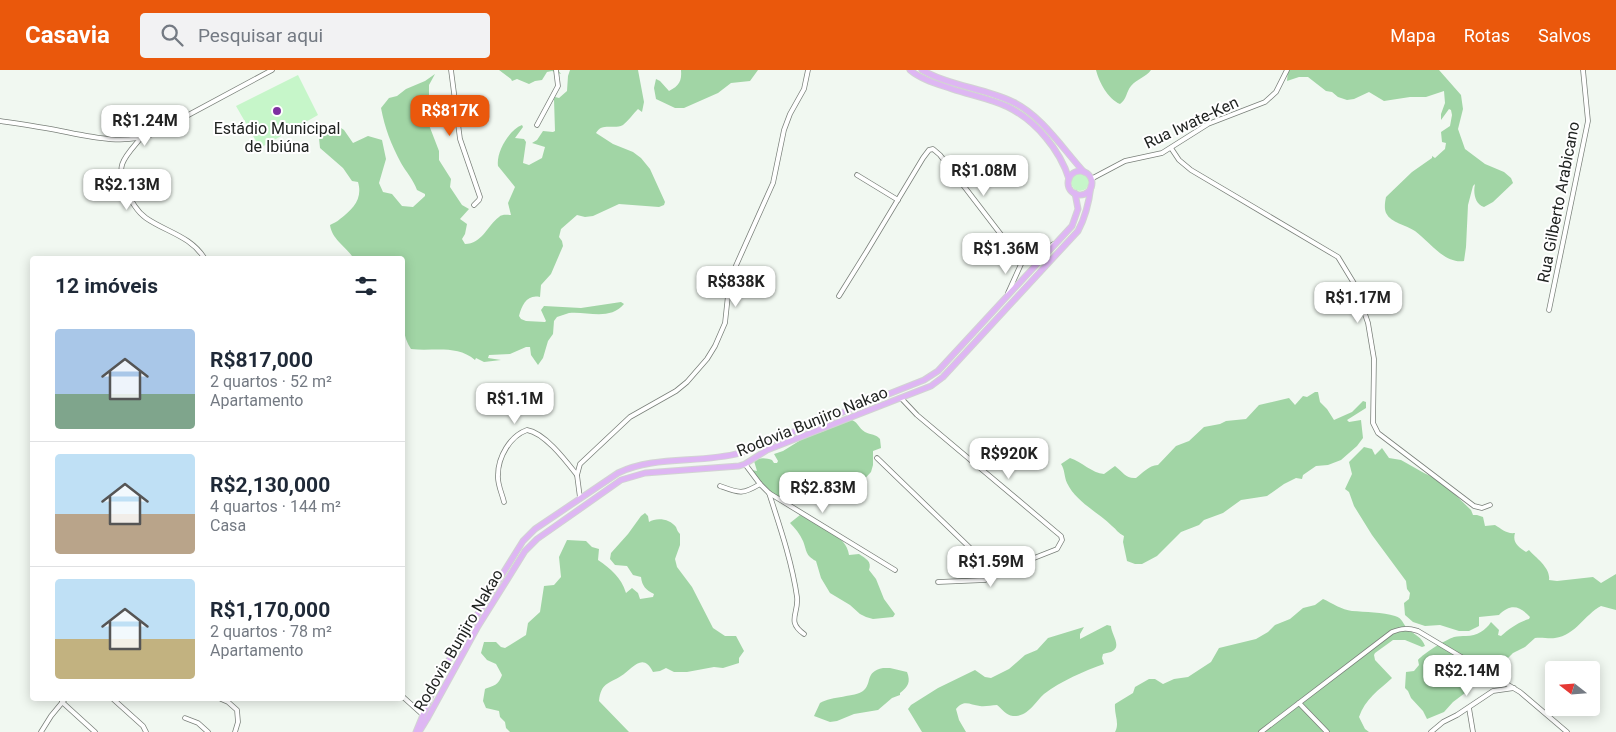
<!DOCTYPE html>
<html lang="pt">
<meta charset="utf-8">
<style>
:root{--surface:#fff;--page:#f2f2f3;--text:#1f2937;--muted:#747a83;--line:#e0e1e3;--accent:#ea580c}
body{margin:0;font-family:Roboto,sans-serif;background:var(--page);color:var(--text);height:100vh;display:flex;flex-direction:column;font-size:19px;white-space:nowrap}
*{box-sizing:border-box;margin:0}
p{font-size:16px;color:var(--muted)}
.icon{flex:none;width:28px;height:28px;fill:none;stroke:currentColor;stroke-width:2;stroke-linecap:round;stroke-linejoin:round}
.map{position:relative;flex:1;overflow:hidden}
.sheet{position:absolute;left:30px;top:186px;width:375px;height:445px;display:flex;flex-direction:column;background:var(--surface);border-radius:5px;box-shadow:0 2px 12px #0003}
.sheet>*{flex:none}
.needle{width:32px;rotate:287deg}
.fabs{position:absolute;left:1545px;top:591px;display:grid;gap:10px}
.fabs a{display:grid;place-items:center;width:55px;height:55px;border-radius:5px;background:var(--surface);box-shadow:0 2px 12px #0003;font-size:25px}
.price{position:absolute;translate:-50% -42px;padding:0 11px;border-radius:10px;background:#fff;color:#222;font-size:16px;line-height:32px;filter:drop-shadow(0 1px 2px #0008)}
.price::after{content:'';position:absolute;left:50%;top:30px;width:15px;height:11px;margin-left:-8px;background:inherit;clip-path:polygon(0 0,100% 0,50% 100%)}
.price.selected{background:var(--accent);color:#fff}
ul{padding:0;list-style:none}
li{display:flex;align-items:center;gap:15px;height:125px;padding:0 25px}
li+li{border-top:1px solid var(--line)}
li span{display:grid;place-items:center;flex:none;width:140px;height:100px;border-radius:5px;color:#555}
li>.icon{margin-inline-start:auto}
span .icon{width:60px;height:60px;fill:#fffc;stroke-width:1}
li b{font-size:21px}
h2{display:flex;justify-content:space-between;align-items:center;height:60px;padding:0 25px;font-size:21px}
header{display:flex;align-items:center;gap:30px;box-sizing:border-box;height:70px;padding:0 25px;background:var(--accent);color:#fff}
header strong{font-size:24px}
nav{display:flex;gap:28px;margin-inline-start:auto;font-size:18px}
.search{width:350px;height:45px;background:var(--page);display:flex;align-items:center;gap:12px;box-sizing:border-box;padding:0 18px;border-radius:5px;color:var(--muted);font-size:19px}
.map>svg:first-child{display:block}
.green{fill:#c6f6c9}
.forest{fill:#a1d5a5}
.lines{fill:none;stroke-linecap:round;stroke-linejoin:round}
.minor-casing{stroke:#7a807a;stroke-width:5.5}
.major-casing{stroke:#d2d3d3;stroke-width:7}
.minor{stroke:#fff;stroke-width:4}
.major{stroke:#deb6f3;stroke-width:5}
.poi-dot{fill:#7e30a1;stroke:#fff;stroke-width:2}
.labels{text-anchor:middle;stroke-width:4;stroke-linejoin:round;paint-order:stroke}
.street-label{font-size:16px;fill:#202321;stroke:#fff}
.poi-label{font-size:16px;fill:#202321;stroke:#fff}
</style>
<header>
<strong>Casavia</strong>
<div class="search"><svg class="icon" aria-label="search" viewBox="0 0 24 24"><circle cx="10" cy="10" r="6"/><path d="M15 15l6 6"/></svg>Pesquisar aqui</div>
<nav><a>Mapa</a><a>Rotas</a><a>Salvos</a></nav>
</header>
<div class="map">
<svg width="1616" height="662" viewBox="0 0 1616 662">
<rect width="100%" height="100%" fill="#f1f8f1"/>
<g class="green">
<polygon points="298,5 318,45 260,78 236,36"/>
<circle cx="1080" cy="112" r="9"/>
</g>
<g class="forest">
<polygon points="499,0 558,0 561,4 552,1 547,2 542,10 535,11 529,14 517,9 512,11 511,9"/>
<path d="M570,0H638L644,32L642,42L638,39C633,44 628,51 623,55C614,60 602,52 596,63L613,74L633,82L641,88L650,99L665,132L664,135L659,137L619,134L593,146L585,147L577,145L561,159L559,167L562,171L563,176L551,204L541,215L540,227C527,224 522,235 519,246L521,249L526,251L545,252L546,251L541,240L544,236L581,238L621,232L624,234C610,251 587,241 569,243C565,244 561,246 557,247L554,251L553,264L548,271L543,288L538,295L531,285L530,277H526L510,284L489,285L488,288L501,290L484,292L476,288L475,290C456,274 432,282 411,279C397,259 402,214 402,189H354C347,177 332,170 330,155C333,153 337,152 340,149C353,139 363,129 358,112L352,111L343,98L320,78L319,68L330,57L338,56L344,60L353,73L368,66L382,70L386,89L379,113L383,122L392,124L402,136L413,137L425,126V124L417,120C413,109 406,102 401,93C391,74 385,59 381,38L389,28L397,26L406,19L425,11L435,4L429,15V55L439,81V90L451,109L450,117L462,135L469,139L460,149L467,154L465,164L462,169L465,174C482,174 487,156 499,147C502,144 507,145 511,145L508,133L515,117L498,96C496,82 509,60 522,55L523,57L515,68L524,69L526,72L523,93L529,95L542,88L545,77L532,73L537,70L543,61L553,62L555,61L554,29L555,27L559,28L567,21L568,6Z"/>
<path d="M681,0H758L750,11L731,13L718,23L684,38H675L656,29L654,18L656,9L660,11L669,21C679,16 682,11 681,0Z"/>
<path d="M1096,0H1151C1146,7 1137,9 1131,16C1126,22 1127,29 1120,34C1108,29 1099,12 1096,0Z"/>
<path d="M1288,0H1439L1461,25L1463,39L1458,59L1465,79L1485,94L1504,102L1511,108L1513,113L1493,132L1484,137C1475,134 1473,123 1475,114L1473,116L1468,135L1466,177L1464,191C1444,194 1429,171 1415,161C1406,155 1391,153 1386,143C1384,138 1385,132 1386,127L1412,102L1432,88V86L1435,88L1445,79L1446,73L1442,72L1441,62L1450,56L1452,45L1451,40L1449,39L1441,50V44L1445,33L1444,21L1426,27H1410L1384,31L1369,22L1354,29L1347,30L1338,27L1332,22L1326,21L1308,7H1299L1287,11Z"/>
<path d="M1315,322H1318L1320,332L1327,339L1334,350L1352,342L1363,331L1366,332V338L1347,350L1349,352L1361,350L1363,368L1357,376L1341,390L1328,395L1316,396L1303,405L1302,409L1296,408L1284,414L1267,426L1241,430L1223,443L1204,450L1199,455L1181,462L1157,486L1142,494H1135L1127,491L1123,472L1124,466C1118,463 1117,460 1112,456C1098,442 1076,432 1067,413C1064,406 1065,400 1061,394L1070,388C1082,392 1092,403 1104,404L1115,396C1123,402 1126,409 1136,408C1144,402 1148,396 1158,395L1176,376L1189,371L1204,357L1220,354L1226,351L1246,349L1259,335L1289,328L1295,335L1303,326L1307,327Z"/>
<path d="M848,349C858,350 858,358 865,362C871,365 876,364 880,369L881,378L873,381V395L871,402L857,417L839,412L803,414L802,416L805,423V428L800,432L794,430L770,429L768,422L752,400L757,401L754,391C759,387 767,388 772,390L774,393H777L778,391L774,384L783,381L804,368L824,361L840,351Z"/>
<path d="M1364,377L1372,379L1375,385L1382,378L1389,388L1401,390L1424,403L1441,411L1471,440L1473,445H1477L1483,447L1485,456L1495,455C1502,459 1506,464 1515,463C1512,473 1519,477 1526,482L1529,480C1536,488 1551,498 1549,510L1557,511L1593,507L1601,513L1616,504V540L1601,536C1584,545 1576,565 1555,568C1549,569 1542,567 1535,568L1525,577L1513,583L1504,592L1488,601L1469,620L1453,632L1444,642L1427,649L1423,641L1411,628L1408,621L1405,618L1406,602L1414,601L1419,595L1418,590C1424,583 1445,570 1454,567C1458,566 1462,566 1466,566C1477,566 1486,560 1491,552L1499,560L1498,565L1501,566C1509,559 1518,552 1529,549L1530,547C1519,535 1510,534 1499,545L1479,547V556L1469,561H1459L1440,555L1425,556L1413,552L1405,545L1404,533L1409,529L1410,523L1407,519L1406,511L1372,465L1354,436L1349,422L1345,419L1352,404L1349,392Z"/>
<path d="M645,443L648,446L649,452C657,447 670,449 676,457C677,460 678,462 680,464V475L675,489L677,497L692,517L713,558L725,566H736L744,581L739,588V593L723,598L714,597L687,602H674L666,598L660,601L653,602C643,581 632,599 621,606C608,614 601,613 599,631L629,662H510L506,658L505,652L500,647L499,641L486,638L483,631L485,619C494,615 498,616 502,605L496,594L487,590L481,583L484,572H496L501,577L505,578L526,565L528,553L540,542L544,516L554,515L561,507L559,487L567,470L586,471L592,477L599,479L598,490C611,499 621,507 626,523L632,518L638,523L640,529L653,527L654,524C646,520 642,516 641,507L633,505L627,496L615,495L610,489L611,483L628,464L641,446Z"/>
<path d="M800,445C816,453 847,465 849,485L859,484C866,489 872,491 869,500L876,509L884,529L895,544L893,547L873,549L866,547L860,544L850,535L830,523L821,508L816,491C805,485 807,481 803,471C800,464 795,458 790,453Z"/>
<path d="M1323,529C1332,533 1342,540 1352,541C1365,542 1383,542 1395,546C1403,548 1403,555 1408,559C1415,565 1422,567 1425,576L1422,577L1405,570H1393L1375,583L1374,585L1375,590L1392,608C1379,620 1365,629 1359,647L1365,659L1369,662H1115C1120,653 1114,645 1115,634L1133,623L1135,617L1149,609H1155L1163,614L1174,609L1188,607L1211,592L1219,578L1256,569L1268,562L1275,555L1290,549L1303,538L1315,535Z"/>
<path d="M1107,555L1111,556C1111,564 1123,577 1111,582C1108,583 1105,583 1103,584L1102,588L1104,594C1084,601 1061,611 1044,624C1035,632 1028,647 1013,646C1006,645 1002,639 997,635C991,635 985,637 980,636C970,635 964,629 956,639L959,650L966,662H922L908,639L911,635L938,618L975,600L985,607L991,608L1009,599L1025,585L1037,580L1048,568L1084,557L1080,564V569Z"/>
<path d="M883,598H890L907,602C911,612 908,617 900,623V625L892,628L878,640L854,644L837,651L830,652L814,646L820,633C832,626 855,627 863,621C873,613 864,602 883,598Z"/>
</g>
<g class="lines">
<g class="minor-casing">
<g id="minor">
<polyline points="451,0 460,69 480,127 479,130 474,135"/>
<path d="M0,51C20,54 41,57 61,61C91,67 124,75 153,64L272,0"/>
<polyline points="537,55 558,16 556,0"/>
<path d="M140,69C124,88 115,95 126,120C131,130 136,141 146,148C166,162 191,166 205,189"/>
<polyline points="1171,78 1179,90 1191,100 1338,187 1355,215 1368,253 1374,289 1373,353 1378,363 1474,436 1482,438 1490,435"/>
<polyline points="857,105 898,130"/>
<polyline points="1091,109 1125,91 1162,83 1208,54 1265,32 1276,22 1287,0"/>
<polyline points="1008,223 1022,192 1054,174"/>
<polyline points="839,226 867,181 923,88 929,80 933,79 940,85 1022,192"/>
<polyline points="1549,240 1588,51 1583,0"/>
<polyline points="901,328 917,345 1055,461 1061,466 1062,470 1057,479 1024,492 985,510 938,512"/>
<polyline points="877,388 997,504"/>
<polyline points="745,394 760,414 769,423 895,500"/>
<path d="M720,416C739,423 742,425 760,414"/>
<path d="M769,423C780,457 792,492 797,527C799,544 786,551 804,564"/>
<polyline points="580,428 577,405 580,394 630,347 676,321 687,312 707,289 715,276 725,253 729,216 734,200 773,113 784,60 790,44 804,19 808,0"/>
<path d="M504,432C502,423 497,414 498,405C498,387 510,366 527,360C545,363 566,391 577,405"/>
<polyline points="402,626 422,644"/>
<polyline points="113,629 143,656 146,662"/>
<polyline points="221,629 228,632 237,640 238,652 235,662"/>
<polyline points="62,632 95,662"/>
<polyline points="1299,633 1327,662"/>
<polyline points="1469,638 1473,662"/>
<polyline points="185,648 198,653 208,662"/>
<polyline points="41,662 51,646 65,629"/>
<path d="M1261,662L1392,562C1402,558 1408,558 1418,561L1520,622L1567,662"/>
<polyline points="1431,662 1443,652 1457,645 1493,621 1514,618"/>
</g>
</g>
<g class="major-casing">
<g id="major">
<path d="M910,0C922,10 938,14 952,19C970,25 991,29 1008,37C1036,51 1060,80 1069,109"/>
<path d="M922,0C950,16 984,18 1013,32C1041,45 1063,79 1084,102"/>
<circle cx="1080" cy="113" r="12"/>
<path d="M416,662L439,606L523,471L535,459L618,403C655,385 700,394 740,383L924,310L938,301L1072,156L1078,139L1075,123"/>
<path d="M419,662L427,649L477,558L525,481L537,469L621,410L645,403L739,396L745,394L767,380L931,316L943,307L1078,161C1086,146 1089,133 1091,116"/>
</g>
</g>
<use href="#minor" class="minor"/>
<use href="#major" class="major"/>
</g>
<circle class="poi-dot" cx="277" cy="41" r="5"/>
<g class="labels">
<g class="street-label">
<text transform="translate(1191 52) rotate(-25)" y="6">Rua Iwate-Ken</text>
<text transform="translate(1558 132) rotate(-79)" y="6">Rua Gilberto Arabicano</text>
<text transform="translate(812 351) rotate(-22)" y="6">Rodovia Bunjiro Nakao</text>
<text transform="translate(458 570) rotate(-60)" y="6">Rodovia Bunjiro Nakao</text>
</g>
<g class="poi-label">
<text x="277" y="64">Estádio Municipal<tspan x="277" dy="18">de Ibiúna</tspan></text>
</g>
</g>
</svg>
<div class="fabs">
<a><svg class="needle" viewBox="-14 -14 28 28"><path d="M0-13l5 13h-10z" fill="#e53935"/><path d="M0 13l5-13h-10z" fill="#747a83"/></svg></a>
</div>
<b class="price selected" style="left:450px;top:67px">R$817K</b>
<b class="price" style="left:145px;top:77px">R$1.24M</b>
<b class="price" style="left:984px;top:127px">R$1.08M</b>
<b class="price" style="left:127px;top:141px">R$2.13M</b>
<b class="price" style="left:1006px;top:205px">R$1.36M</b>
<b class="price" style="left:736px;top:238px">R$838K</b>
<b class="price" style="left:1358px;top:254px">R$1.17M</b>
<b class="price" style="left:515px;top:355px">R$1.1M</b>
<b class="price" style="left:1009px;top:410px">R$920K</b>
<b class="price" style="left:823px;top:444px">R$2.83M</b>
<b class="price" style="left:991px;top:518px">R$1.59M</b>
<b class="price" style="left:1467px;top:627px">R$2.14M</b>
<section class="sheet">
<h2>12 imóveis<svg class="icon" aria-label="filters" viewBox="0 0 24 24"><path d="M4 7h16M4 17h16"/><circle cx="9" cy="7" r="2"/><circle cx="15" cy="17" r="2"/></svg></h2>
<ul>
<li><span style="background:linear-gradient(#a9c7e8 65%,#7fa58c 0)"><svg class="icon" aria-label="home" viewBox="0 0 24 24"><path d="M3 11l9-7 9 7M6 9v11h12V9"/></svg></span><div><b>R$817,000</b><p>2 quartos · 52 m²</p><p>Apartamento</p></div></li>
<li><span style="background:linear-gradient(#bfe0f5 60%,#b9a48a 0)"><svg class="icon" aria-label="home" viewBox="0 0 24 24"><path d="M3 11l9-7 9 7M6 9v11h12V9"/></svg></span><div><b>R$2,130,000</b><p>4 quartos · 144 m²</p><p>Casa</p></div></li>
<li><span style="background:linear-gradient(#bfe0f5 60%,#c2b280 0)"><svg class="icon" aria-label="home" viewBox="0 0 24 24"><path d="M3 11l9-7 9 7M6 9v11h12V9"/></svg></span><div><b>R$1,170,000</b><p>2 quartos · 78 m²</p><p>Apartamento</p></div></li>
</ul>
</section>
</div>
